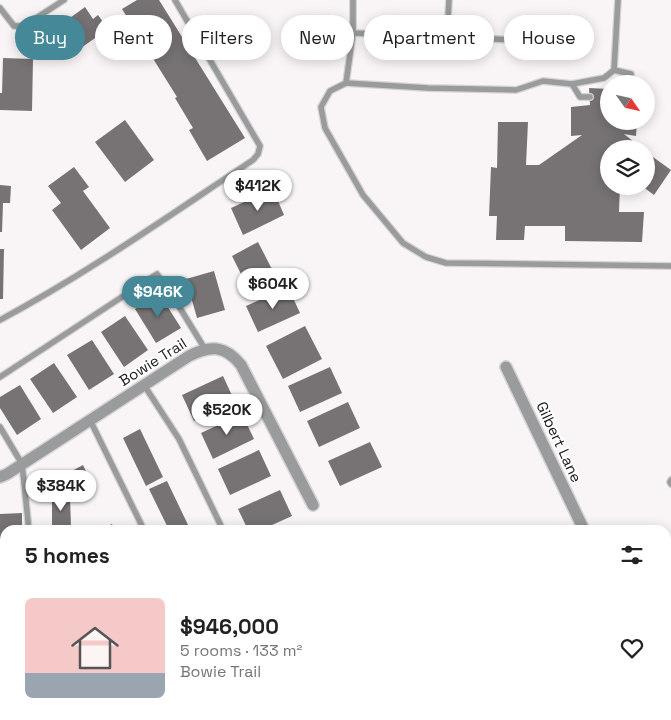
<!DOCTYPE html>
<meta charset="utf-8">
<style>
:root{--surface:#fff;--page:#f6f6f6;--text:#222;--muted:#767676;--accent:#458898}
body{margin:0;font-family:"Space Grotesk",sans-serif;background:var(--page);color:var(--text);height:100vh;display:flex;flex-direction:column;font-size:19px;white-space:nowrap}
*{box-sizing:border-box;margin:0}
p{font-size:16px;color:var(--muted)}
.icon{flex:none;width:28px;height:28px;fill:none;stroke:currentColor;stroke-width:2;stroke-linecap:round;stroke-linejoin:round}
.map{position:relative;flex:1;overflow:hidden}
.drawer{position:absolute;left:0px;top:525px;width:671px;height:195px;display:flex;flex-direction:column;background:var(--surface);border-radius:15px 15px 0 0;box-shadow:0 2px 12px #0003}
.drawer>*{flex:none}
.guide{position:absolute;left:15px;top:15px;width:641px;height:45px;display:flex;gap:10px}
.needle{width:32px;rotate:124deg}
.buttons{position:absolute;left:600px;top:75px;display:grid;gap:10px}
.buttons a{display:grid;place-items:center;width:55px;height:55px;border-radius:50%;background:var(--surface);box-shadow:0 2px 12px #0003;font-size:25px}
.price{position:absolute;translate:-50% -42px;padding:0 11px;border-radius:18px;background:#fff;color:#222;font-size:16px;line-height:32px;filter:drop-shadow(0 1px 2px #0008)}
.price::after{content:'';position:absolute;left:50%;top:30px;width:15px;height:11px;margin-left:-8px;background:inherit;clip-path:polygon(0 0,100% 0,50% 100%)}
.price.active{background:var(--accent);color:#fff}
ul{padding:0;list-style:none}
li{display:flex;align-items:center;gap:15px;height:125px;padding:0 25px}
li span{display:grid;place-items:center;flex:none;width:140px;height:100px;border-radius:8px;color:#555}
li>.icon{margin-inline-start:auto}
span .icon{width:60px;height:60px;fill:#fffc;stroke-width:1}
li b{font-size:21px}
h2{display:flex;justify-content:space-between;align-items:center;height:60px;padding:0 25px;font-size:21px}
.tag{padding:0 18px;border-radius:22px;background:var(--surface);box-shadow:0 2px 12px #0003;font-size:18px;line-height:45px}
.tag.active{background:var(--accent);color:#fff}
.map>svg:first-child{display:block}
.building{fill:#777375}
.lines{fill:none;stroke-linecap:round;stroke-linejoin:round}
.service-casing{stroke:#d6d3d4;stroke-width:8}
.minor-casing{stroke:#d6d3d4;stroke-width:14}
.service{stroke:#999b9c;stroke-width:5.5}
.minor{stroke:#999b9c;stroke-width:11}
.labels{text-anchor:middle;stroke-width:4;stroke-linejoin:round;paint-order:stroke}
.street-label{font-size:15px;fill:#212020;stroke:#fff}
</style>
<div class="map">
<svg width="671" height="720" viewBox="0 0 671 720">
<rect width="100%" height="100%" fill="#f9f5f6"/>
<g class="building">
<polygon points="137,0 159,0 245,138 207,161 189,130 193,128 175,98 177,97 122,9"/>
<polygon points="85,7 93,19 98,15 108,29 68,57 56,39 68,30 63,23"/>
<polygon points="3,58 33,59 32,111 0,110 0,93 2,93"/>
<polygon points="589,88 609,89 609,121 637,121 636,136 624,134 643,149 609,149 609,186 620,186 619,212 644,212 642,242 565,241 565,226 525,226 524,240 496,240 497,216 489,216 491,167 497,168 498,122 528,122 526,165 539,165 582,135 571,136 571,107 590,105"/>
<polygon points="125,120 154,160 125,182 95,142"/>
<polygon points="646,152 671,170 654,195 642,186 646,186"/>
<polygon points="74,167 89,187 83,191 110,228 81,250 52,210 61,203 48,186"/>
<polygon points="0,185 11,186 10,203 3,203 2,232 0,232"/>
<polygon points="273,189 284,215 243,235 231,208"/>
<polygon points="258,242 277,279 250,292 232,256"/>
<polygon points="0,249 4,249 3,299 0,299"/>
<polygon points="214,271 225,310 197,318 186,279"/>
<polygon points="288,287 300,313 258,332 246,306"/>
<polygon points="159,293 181,328 156,343 135,309"/>
<polygon points="125,316 148,350 124,367 101,332"/>
<polygon points="305,326 322,359 283,379 266,346"/>
<polygon points="92,340 114,374 89,390 67,355"/>
<polygon points="54,363 77,397 53,413 30,379"/>
<polygon points="330,367 342,393 300,412 288,386"/>
<polygon points="223,376 235,402 194,421 182,395"/>
<polygon points="20,385 41,419 17,435 0,408 0,397"/>
<polygon points="348,402 360,428 319,447 307,421"/>
<polygon points="242,414 254,439 213,459 201,433"/>
<polygon points="140,429 163,477 146,486 123,438"/>
<polygon points="370,442 382,467 340,486 328,461"/>
<polygon points="259,450 271,476 230,495 218,469"/>
<polygon points="83,465 95,490 79,499 66,474"/>
<polygon points="167,481 190,529 187,530 169,530 149,489"/>
<polygon points="280,490 292,516 261,530 248,530 238,509"/>
<polygon points="70,498 71,526 52,526 52,499"/>
<polygon points="22,513 22,530 5,530 5,555 0,555 0,514"/>
<polygon points="112,524 115,530 99,530"/>
</g>
<g class="lines">
<g class="service-casing">
<g id="service">
<polyline points="353,0 353,33 447,37 449,0"/>
<polyline points="0,8 14,26 24,26 64,0"/>
<polyline points="353,33 346,83 330,91 321,107 325,128 363,195 403,243 426,257 446,263 670,266"/>
<polyline points="447,37 518,40"/>
<polyline points="614,70 631,74 631,84"/>
<polyline points="346,83 428,88 516,90 543,81 572,84 604,78 614,70 618,0"/>
<polyline points="572,84 580,97 590,97"/>
<path d="M0,320C88,273 170,215 253,160L258,154L260,146L175,0"/>
<polyline points="0,377 157,274 172,295 205,349"/>
<polyline points="144,385 179,439 223,530"/>
<polyline points="90,420 144,530"/>
<polyline points="0,427 22,464 29,530"/>
<polyline points="671,480 670,482 671,484"/>
<polyline points="0,570 5,570"/>
<polyline points="193,715 195,720"/>
</g>
</g>
<g class="minor-casing">
<g id="minor">
<polyline points="506,367 584,530"/>
<path d="M0,477L7,474L189,356C210,345 225,345 241,365L313,505"/>
<polyline points="666,703 671,712"/>
</g>
</g>
<use href="#service" class="service"/>
<use href="#minor" class="minor"/>
</g>
<g class="labels">
<g class="street-label">
<text transform="translate(153 362) rotate(-32)" y="5">Bowie Trail</text>
<text transform="translate(559 442) rotate(65)" y="5">Gilbert Lane</text>
</g>
</g>
</svg>
<div class="buttons">
<a><svg class="needle" viewBox="-14 -14 28 28"><path d="M0-13l5 13h-10z" fill="#e53935"/><path d="M0 13l5-13h-10z" fill="#767676"/></svg></a>
<a><svg class="icon" aria-label="layers" viewBox="0 0 24 24"><path d="M12 4l9 5-9 5-9-5zM3 14l9 5 9-5"/></svg></a>
</div>
<b class="price" style="left:258px;top:212px">$412K</b>
<b class="price" style="left:273px;top:310px">$604K</b>
<b class="price active" style="left:158px;top:318px">$946K</b>
<b class="price" style="left:227px;top:436px">$520K</b>
<b class="price" style="left:61px;top:512px">$384K</b>
<div class="guide">
<a class="tag active">Buy</a>
<a class="tag">Rent</a>
<a class="tag">Filters</a>
<a class="tag">New</a>
<a class="tag">Apartment</a>
<a class="tag">House</a>
</div>
<section class="drawer">
<h2>5 homes<svg class="icon" aria-label="filters" viewBox="0 0 24 24"><path d="M4 7h16M4 17h16"/><circle cx="9" cy="7" r="2"/><circle cx="15" cy="17" r="2"/></svg></h2>
<ul>
<li><span style="background:linear-gradient(#f6c9c9 75%,#9aa5b1 0)"><svg class="icon" aria-label="home" viewBox="0 0 24 24"><path d="M3 11l9-7 9 7M6 9v11h12V9"/></svg></span><div><b>$946,000</b><p>5 rooms · 133 m²</p><p>Bowie Trail</p></div><svg class="icon" aria-label="heart" viewBox="0 0 24 24"><path d="M12 20l-8-8c-3-5 5-10 8-4 3-6 11-1 8 4z"/></svg></li>
</ul>
</section>
</div>
